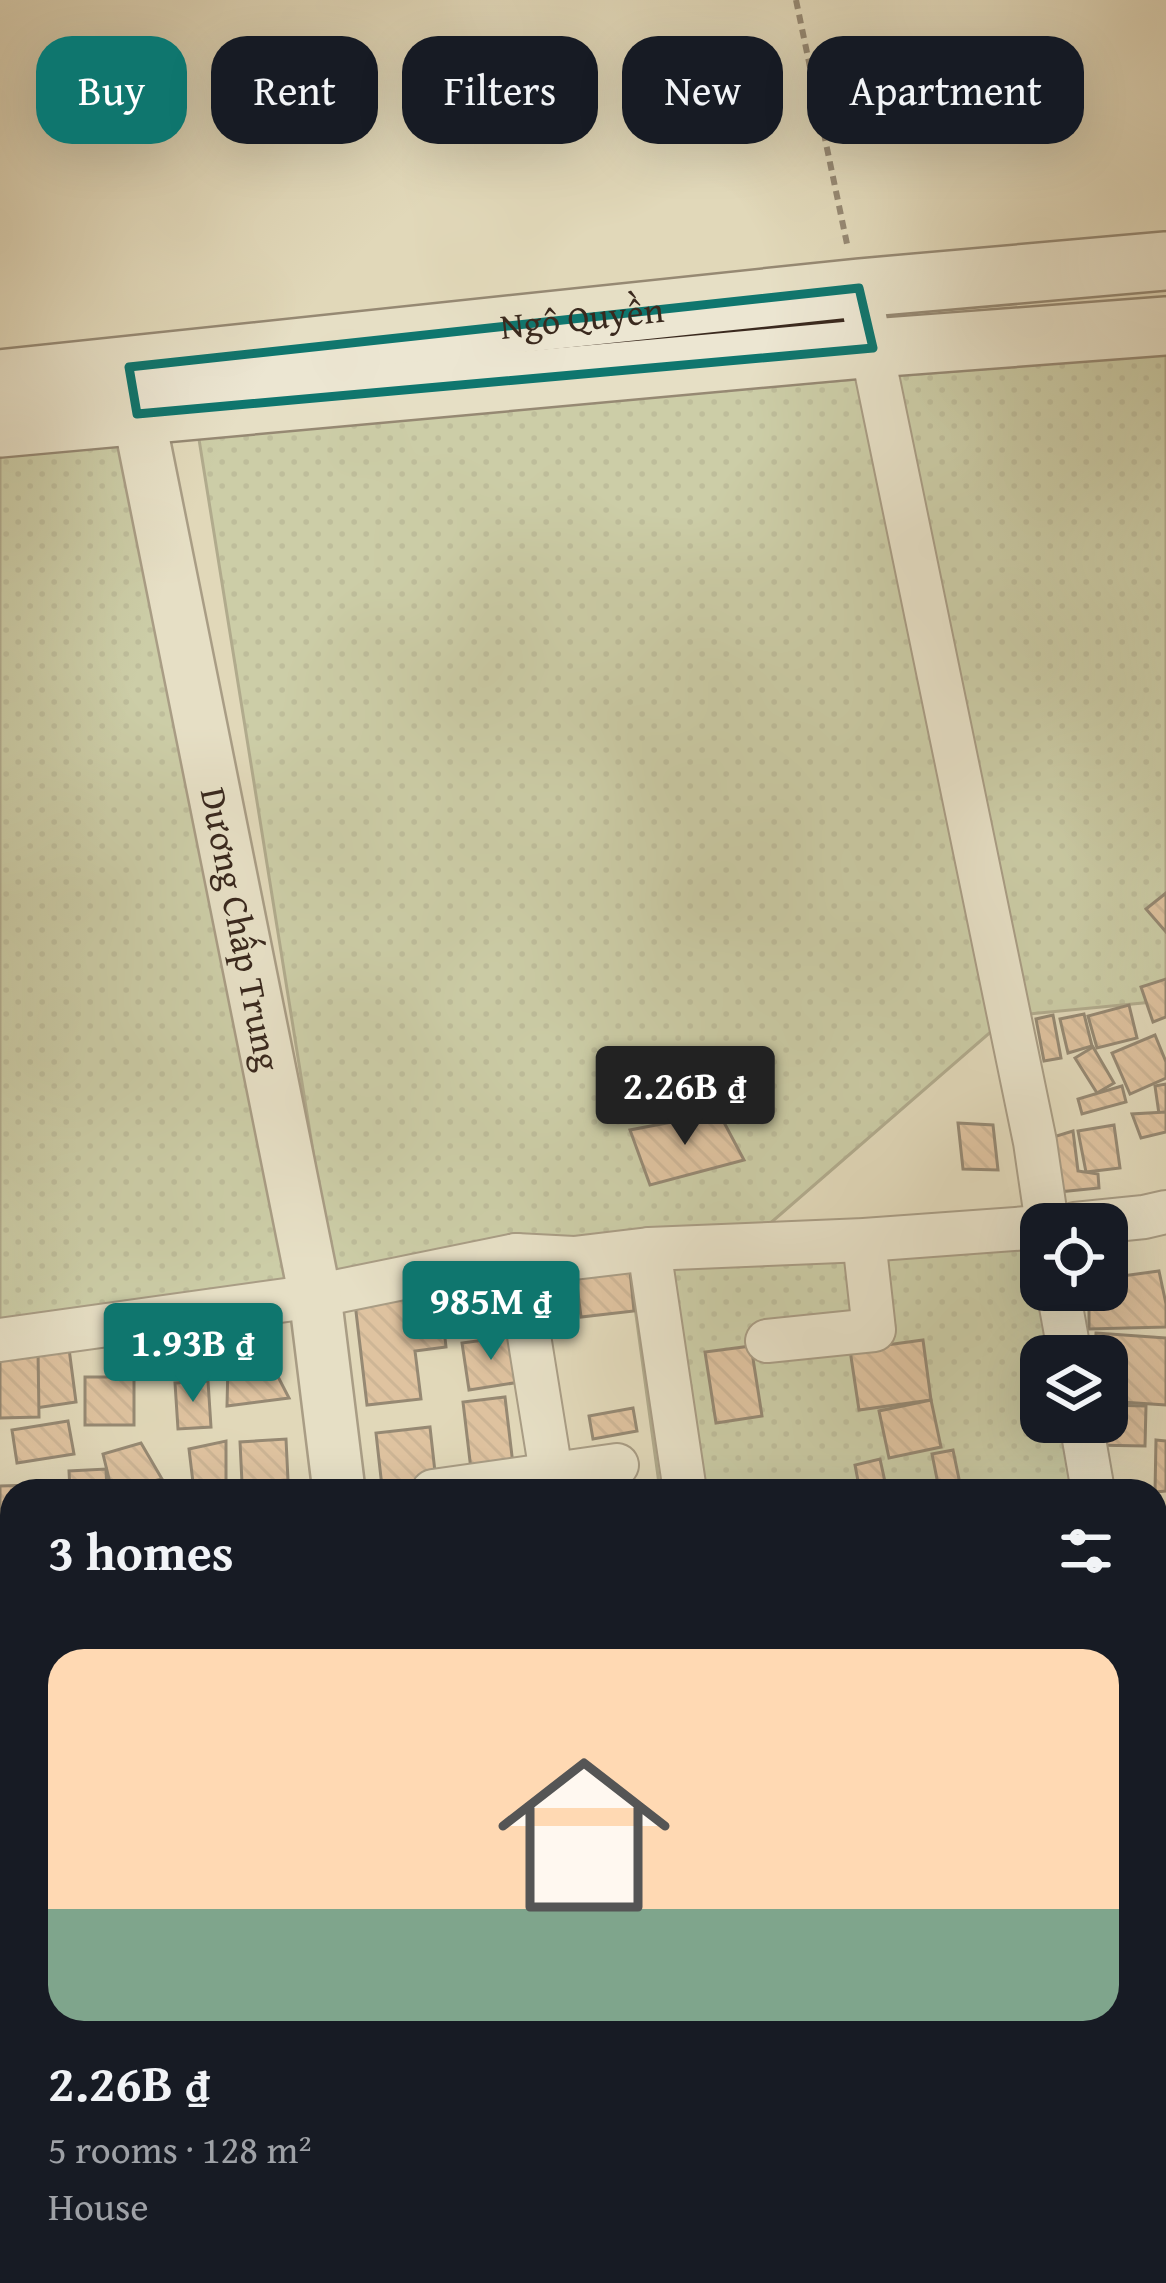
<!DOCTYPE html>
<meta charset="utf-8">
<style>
:root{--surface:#171b24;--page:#242831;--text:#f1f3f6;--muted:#9ea1a6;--accent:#0f766e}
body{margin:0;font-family:"Gentium Book Plus",serif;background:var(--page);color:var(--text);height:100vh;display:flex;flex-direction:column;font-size:45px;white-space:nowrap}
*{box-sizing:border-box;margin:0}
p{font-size:39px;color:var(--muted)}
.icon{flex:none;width:66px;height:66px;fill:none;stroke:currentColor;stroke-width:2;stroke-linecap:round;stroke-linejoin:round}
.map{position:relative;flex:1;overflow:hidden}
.drawer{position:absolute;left:0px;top:1479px;width:1167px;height:804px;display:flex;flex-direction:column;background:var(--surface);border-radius:36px 36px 0 0;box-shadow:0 12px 48px #0002}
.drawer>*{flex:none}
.hud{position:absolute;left:36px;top:36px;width:1095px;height:108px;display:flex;gap:24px}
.buttons{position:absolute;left:1020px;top:1203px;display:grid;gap:24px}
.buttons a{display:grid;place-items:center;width:108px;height:108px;border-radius:24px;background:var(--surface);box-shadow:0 12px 48px #0002;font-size:60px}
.price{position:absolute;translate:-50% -102px;padding:0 27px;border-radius:12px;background:var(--accent);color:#fff;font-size:39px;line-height:78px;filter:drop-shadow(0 3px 6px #0008)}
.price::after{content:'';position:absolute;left:50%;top:72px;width:36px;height:27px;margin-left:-18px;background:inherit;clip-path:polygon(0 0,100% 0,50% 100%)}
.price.selected{background:#222;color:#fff}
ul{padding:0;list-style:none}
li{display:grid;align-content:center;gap:24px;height:636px;padding:0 48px}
li span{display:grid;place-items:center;height:372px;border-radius:36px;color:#555}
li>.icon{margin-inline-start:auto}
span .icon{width:216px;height:216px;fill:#fffc;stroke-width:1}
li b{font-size:51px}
h2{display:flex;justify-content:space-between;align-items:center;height:144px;padding:0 48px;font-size:51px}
.tag{padding:0 42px;border-radius:36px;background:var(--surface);box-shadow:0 12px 48px #0002;font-size:42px;line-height:108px}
.tag.selected{background:var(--accent);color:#fff}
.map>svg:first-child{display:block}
.grass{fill:url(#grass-dots);stroke:#767457;stroke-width:3}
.building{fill:url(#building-back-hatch);stroke:#3a291e;stroke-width:3}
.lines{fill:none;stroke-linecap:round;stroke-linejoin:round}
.service-casing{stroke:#645545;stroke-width:26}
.minor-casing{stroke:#645545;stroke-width:46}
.tertiary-casing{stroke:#645545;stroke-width:56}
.secondary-casing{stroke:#3a291e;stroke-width:62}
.path{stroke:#3a291e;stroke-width:6;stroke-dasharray:9 6;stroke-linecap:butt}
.service{stroke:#ece6d2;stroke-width:21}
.minor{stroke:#ece6d2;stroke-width:42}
.tertiary{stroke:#ece6d2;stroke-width:51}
.secondary{stroke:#ece6d2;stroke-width:57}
.marked{fill:none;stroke:#0f766e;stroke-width:9;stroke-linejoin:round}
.labels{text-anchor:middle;stroke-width:12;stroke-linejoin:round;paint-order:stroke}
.street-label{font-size:36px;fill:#3a291e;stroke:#ece6d2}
</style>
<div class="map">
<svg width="1166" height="2283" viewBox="0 0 1166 2283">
<defs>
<pattern id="grass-dots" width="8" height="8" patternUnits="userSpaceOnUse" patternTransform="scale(3)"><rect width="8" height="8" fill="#b2bf90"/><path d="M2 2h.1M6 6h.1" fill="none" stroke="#929b75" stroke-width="1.8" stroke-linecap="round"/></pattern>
<pattern id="building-back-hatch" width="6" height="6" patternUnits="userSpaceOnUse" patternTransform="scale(3)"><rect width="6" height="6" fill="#dca881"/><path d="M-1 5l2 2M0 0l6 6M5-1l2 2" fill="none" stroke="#b38969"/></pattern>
</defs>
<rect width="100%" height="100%" fill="#e1d8b9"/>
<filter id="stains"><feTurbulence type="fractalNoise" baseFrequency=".00167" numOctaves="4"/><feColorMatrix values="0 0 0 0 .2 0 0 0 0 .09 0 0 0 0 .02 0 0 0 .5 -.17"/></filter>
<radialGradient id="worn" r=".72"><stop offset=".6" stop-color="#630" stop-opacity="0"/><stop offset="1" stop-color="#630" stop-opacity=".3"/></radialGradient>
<g class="grass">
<polygon points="1166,354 1166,995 1153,1002 1009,1016 767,1226 0,1339 0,404 154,387 332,1270 198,433"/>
<polygon points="1030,1228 1053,1356 1041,1356 1041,1422 1065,1422 1077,1491 660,1491 630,1271"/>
</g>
<g class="building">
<polygon points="1166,893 1166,932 1146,909"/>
<polygon points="1166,979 1166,1017 1153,1022 1141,987"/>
<polygon points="1129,1005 1137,1038 1097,1048 1088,1016"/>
<polygon points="1084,1014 1092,1046 1068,1053 1060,1019"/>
<polygon points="1053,1015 1061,1058 1044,1061 1036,1019"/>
<polygon points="1155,1035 1166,1062 1166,1078 1130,1094 1112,1053"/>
<polygon points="1093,1047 1114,1083 1097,1093 1075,1058"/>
<polygon points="1166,1084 1166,1113 1159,1114 1155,1086"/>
<polygon points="1122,1086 1126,1102 1082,1114 1078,1099"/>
<polygon points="1166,1112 1166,1132 1141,1138 1132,1114"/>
<polygon points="719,1113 744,1160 650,1185 630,1130"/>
<polygon points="958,1123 993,1125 998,1170 963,1169"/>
<polygon points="1114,1125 1120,1168 1086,1172 1078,1131"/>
<polygon points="1073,1131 1078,1171 1098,1174 1099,1188 1048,1193 1040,1141"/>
<polygon points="630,1271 634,1311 581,1317 576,1277"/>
<polygon points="1159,1271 1166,1304 1166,1327 1089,1329 1089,1290 1107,1290 1107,1278"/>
<polygon points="440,1294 446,1347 415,1351 421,1399 367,1405 355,1303"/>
<polygon points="1096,1333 1166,1338 1166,1405 1107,1401 1107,1356 1095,1356"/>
<polygon points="513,1336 520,1382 469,1390 462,1343"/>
<polygon points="923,1340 931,1400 859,1410 850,1350"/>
<polygon points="68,1341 76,1402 2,1413 0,1350"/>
<polygon points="751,1346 762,1416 716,1423 705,1352"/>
<polygon points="0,1350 38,1350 39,1417 0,1418"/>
<polygon points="228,1364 272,1365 289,1398 227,1406"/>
<rect x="85" y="1377" width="49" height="48"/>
<polygon points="208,1381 211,1427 178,1429 175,1383"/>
<polygon points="505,1397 514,1473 472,1478 463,1402"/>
<polygon points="931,1400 941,1447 889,1458 879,1411"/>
<polygon points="1107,1405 1146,1406 1145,1446 1091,1445 1092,1422 1107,1422"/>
<polygon points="633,1408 637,1431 593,1439 589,1416"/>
<polygon points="68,1421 74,1454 17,1463 12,1430"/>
<polygon points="430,1427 436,1481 382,1487 376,1433"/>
<polygon points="286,1439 288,1480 242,1483 240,1442"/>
<polygon points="1156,1440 1166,1441 1166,1491 1155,1492"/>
<polygon points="226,1441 226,1489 194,1491 189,1449"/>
<polygon points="141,1443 162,1479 112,1491 103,1454"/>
<polygon points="953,1450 960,1484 939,1489 932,1454"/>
<polygon points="880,1459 887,1491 860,1491 855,1465"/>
<polygon points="106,1469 107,1491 70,1491 69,1471"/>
<polygon points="32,1485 32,1491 12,1491 12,1552 0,1552 0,1486"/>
<rect x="1156" y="1509" width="10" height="29"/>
<rect x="1155" y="1568" width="11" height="59"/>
<rect x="0" y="1609" width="12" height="48"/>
<polygon points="12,1834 12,1902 1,1904 0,1836"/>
<polygon points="0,1933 12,1935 12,1999 0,1997"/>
<polygon points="1155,2050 1164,2124 1155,2125"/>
<polygon points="1166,2162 1166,2235 1155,2237 1155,2163"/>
<polygon points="12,2205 12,2266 0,2270 0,2207"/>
<polygon points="12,2270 53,2271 60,2283 0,2283 0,2277"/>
<polygon points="294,2271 346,2271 348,2283 296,2283"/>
<polygon points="793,2271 809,2271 809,2283 742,2283 742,2277"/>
</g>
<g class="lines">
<g class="service-casing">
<g id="service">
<polyline points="0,1566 12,1564"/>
<polyline points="0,2013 12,2012"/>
<polyline points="1155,2137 1166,2136"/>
<polyline points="0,2156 12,2175"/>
<polyline points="66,2271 72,2283"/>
<polyline points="275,2271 277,2283"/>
<polyline points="109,2283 182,2271"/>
</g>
</g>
<g class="minor-casing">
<g id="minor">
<polyline points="859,288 1035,1142 1047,1224"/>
<polyline points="1075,1224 1144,1217 1166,1212"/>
<polyline points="649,1249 685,1491"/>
<polyline points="516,1255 554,1491"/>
<polyline points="1058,1290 1070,1356"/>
<polyline points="0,1340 315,1296 516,1255 574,1258 649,1249 864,1240 1041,1227"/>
<polyline points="767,1341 874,1330 864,1240"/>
<polyline points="1081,1422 1093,1491"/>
<polyline points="433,1491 617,1465"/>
<polyline points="1155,1649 1166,1650"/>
<polyline points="0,1783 12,1781"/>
<polyline points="1155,1907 1166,1989"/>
<polyline points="915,2271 916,2283"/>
<polyline points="595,2283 681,2271"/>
</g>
</g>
<g class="tertiary-casing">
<g id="tertiary">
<path id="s1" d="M130,373L315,1296L339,1491"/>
<polyline points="473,2271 475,2283"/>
</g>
</g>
<g class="secondary-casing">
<g id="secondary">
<path id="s2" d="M0,379L859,288L1166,261"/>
<polyline points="0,428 873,348 1166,326"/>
</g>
</g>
<polyline class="path" points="796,0 847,244"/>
<use href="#service" class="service"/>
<use href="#minor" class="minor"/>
<use href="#tertiary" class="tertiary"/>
<use href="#secondary" class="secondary"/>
</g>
<path d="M0 0H1166V2283H0ZM859,288L873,348L137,414L129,367Z" fill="#e1d8b9" fill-opacity=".55" fill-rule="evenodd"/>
<path class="marked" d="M859,288L873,348L137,414L129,367Z"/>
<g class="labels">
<g class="street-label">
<text dy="13" stroke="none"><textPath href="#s2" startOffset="585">Ngô Quyền</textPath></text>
<text dy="13" stroke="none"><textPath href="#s1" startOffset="567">Dương Chấp Trung</textPath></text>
</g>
</g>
<rect width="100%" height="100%" filter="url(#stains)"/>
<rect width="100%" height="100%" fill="url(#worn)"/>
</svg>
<div class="buttons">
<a><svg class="icon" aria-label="locate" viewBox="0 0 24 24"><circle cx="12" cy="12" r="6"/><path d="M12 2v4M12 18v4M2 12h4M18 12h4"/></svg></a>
<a><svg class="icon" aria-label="layers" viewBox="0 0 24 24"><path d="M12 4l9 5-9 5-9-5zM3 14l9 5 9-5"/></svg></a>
</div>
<b class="price selected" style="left:685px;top:1148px">2.26B ₫</b>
<b class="price" style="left:491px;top:1363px">985M ₫</b>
<b class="price" style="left:193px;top:1405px">1.93B ₫</b>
<div class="hud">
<a class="tag selected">Buy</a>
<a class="tag">Rent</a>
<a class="tag">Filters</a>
<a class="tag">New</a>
<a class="tag">Apartment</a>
</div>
<section class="drawer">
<h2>3 homes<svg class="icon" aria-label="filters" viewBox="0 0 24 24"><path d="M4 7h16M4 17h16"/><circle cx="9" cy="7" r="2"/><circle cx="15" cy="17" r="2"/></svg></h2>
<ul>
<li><span style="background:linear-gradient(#ffd9b3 70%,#7fa58c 0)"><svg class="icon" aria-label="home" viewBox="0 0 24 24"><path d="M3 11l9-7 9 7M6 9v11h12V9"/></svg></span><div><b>2.26B ₫</b><p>5 rooms · 128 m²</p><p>House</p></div></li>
</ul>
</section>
</div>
